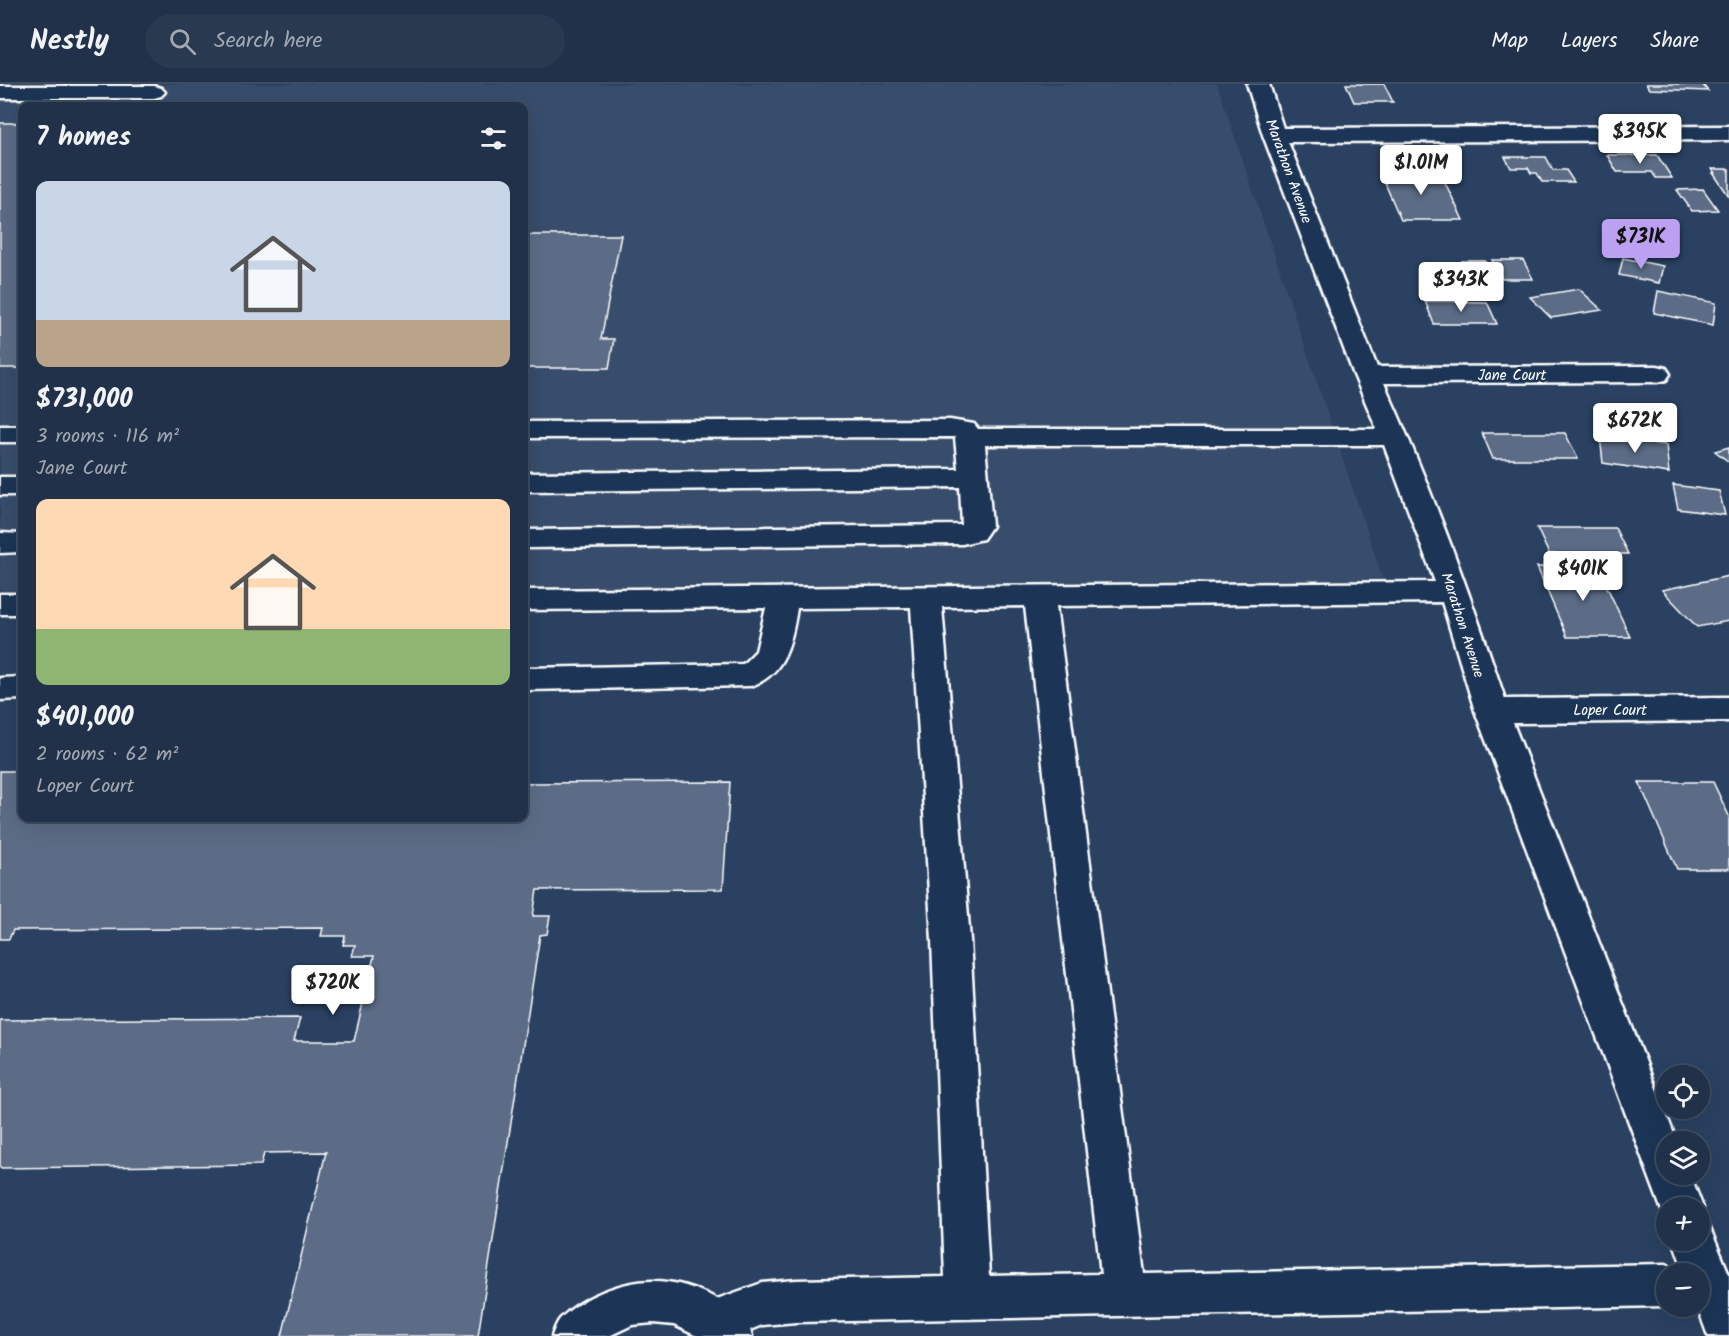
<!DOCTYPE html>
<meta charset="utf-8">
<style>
:root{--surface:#203149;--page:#283950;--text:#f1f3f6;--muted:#a2a9b4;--line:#3d4c61;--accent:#bca0f2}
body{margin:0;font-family:Kalam,sans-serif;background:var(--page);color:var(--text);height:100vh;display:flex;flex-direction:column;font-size:22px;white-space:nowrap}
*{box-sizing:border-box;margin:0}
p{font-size:20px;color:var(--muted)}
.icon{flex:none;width:33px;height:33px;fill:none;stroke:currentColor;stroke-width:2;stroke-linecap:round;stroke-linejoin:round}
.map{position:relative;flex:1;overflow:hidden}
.panel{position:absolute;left:18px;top:18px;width:510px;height:720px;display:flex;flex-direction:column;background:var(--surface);border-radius:12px;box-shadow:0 6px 24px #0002,0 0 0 2px var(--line)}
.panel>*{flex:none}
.fabs{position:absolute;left:1656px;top:981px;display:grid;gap:12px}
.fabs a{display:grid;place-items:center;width:54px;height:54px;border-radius:50%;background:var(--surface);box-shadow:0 6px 24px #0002,0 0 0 2px var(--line);font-size:30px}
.price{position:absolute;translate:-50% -51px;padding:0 14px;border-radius:6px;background:#fff;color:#222;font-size:20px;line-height:39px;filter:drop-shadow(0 2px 3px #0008)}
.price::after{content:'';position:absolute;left:50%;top:36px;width:18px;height:14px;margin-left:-9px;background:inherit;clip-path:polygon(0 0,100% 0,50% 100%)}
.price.active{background:var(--accent);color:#111}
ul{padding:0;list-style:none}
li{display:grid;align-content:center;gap:12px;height:318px;padding:0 18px}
li span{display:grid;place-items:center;height:186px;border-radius:12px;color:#555}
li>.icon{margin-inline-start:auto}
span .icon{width:108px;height:108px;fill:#fffc;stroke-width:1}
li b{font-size:26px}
h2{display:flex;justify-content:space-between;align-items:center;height:72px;padding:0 18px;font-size:26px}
header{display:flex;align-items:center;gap:36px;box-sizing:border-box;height:84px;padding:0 30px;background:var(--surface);border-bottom:2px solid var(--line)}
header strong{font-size:28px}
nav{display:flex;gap:33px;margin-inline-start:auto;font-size:21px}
.search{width:420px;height:54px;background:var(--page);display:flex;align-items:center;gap:15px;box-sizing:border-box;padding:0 21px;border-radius:33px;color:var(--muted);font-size:22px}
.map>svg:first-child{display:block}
.built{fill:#394e6c}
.building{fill:#5b6c86;stroke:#fff;stroke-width:1.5}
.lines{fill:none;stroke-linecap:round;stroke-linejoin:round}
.minor-casing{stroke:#fff;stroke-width:5}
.minor{fill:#1d3557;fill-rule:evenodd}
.labels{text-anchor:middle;stroke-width:4.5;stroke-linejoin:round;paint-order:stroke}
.street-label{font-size:15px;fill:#fff;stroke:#1d3557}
</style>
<header>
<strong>Nestly</strong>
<div class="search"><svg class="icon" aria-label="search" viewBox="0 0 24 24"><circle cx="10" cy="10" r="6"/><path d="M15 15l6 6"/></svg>Search here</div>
<nav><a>Map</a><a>Layers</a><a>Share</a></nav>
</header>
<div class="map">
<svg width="1729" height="1252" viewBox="0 0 1729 1252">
<rect width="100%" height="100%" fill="#2a4161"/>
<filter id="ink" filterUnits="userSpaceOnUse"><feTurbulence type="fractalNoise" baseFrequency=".0167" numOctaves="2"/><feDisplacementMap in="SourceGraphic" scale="12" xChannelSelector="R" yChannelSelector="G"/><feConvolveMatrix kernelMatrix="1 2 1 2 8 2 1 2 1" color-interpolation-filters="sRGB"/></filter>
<g filter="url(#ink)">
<polygon class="built" points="0,0 1217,0 1385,501 524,504 524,22 22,22 22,506 0,506"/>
<g class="building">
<polygon points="1346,0 1384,0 1393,18 1354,18"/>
<polygon points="1646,0 1702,0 1708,7 1649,5"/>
<rect x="0" y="39" width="22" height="245"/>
<polygon points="1607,71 1657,71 1672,94 1656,94 1652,88 1617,88"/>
<polygon points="1505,73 1546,73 1553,86 1566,86 1574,98 1542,98 1537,89 1531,89 1528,84 1511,84"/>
<polygon points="1712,85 1729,85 1729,112 1713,89 1715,89"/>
<polygon points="1380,88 1440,88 1463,136 1401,136"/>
<polygon points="1703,105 1718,126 1692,127 1677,106"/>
<polygon points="524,151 621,151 601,255 614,255 609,284 524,284"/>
<polygon points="1623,174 1663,182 1659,199 1619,191"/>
<polygon points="1492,176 1523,176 1533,195 1502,195"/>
<polygon points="1462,177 1485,177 1493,195 1470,195"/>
<polygon points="1579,205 1602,226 1551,234 1530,213"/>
<polygon points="1658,207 1716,219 1713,241 1654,229"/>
<polygon points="1425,217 1487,218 1497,240 1434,240"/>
<polygon points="1482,349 1565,349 1578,375 1493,375"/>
<polygon points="1600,352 1666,361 1669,389 1603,379"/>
<polygon points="1729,363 1729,378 1715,367"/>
<polygon points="1673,401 1719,407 1725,431 1678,425"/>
<polygon points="1537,444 1615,444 1628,470 1549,470"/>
<polygon points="1537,483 1598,483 1630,553 1567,553"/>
<polygon points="1729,492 1729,537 1697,543 1662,506"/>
<polygon points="0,687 22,687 22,734 524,734 524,699 730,698 723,805 537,806 533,832 550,832 547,850 540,851 478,1252 282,1252 326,1068 264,1069 261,1081 0,1084 0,936 300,934 294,957 354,957 374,872 352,872 355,861 343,861 345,852 321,852 323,844 13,846 9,855 0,855"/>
<polygon points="1639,698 1713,698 1729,732 1729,785 1677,785"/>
</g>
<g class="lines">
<g class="minor-casing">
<g id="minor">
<path d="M1247,0H1269L1283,44L1729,42V56L1288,58L1377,283L1657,282L1666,284L1670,290L1666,296L1657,298L1384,299C1431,402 1469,508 1505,615L1729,613V637L1513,639L1677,1058H1666V1090H1690L1703,1124L1700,1132V1124H1666V1137L1661,1124L1475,627L1442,518L1056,522L1144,1190L1666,1180L1682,1186L1683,1190H1666V1222L796,1238L762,1241L750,1246L752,1252H697L674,1241L653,1239L632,1241L609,1252H552C554,1247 556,1240 560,1235C582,1213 623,1196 654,1197C676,1197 698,1205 717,1215L762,1199L796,1196L945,1193L932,856L911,523L797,524C792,556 785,592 750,602L524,606V584L743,580L756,567L766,524L524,526V506L1435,498L1384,361H985L992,442L983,455L962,460L524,464V446L962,441L960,403L524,407V389L958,385L955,353L524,354V338L950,336L974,340L978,345H1377L1354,291L1263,51ZM1025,522L1101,1190L989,1192L970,856L942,523Z"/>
<polygon points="0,2 154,2 161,4 165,8 161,12 154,14 0,14"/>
<rect x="0" y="342" width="22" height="16"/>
<rect x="0" y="393" width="22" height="18"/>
<polygon points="0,449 22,450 22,468 0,469"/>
<rect x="0" y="510" width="22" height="20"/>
<polygon points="22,593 22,615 0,616 0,594"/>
<polygon points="1700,1138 1709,1142 1729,1190 1729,1252 1708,1252 1697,1222 1700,1222 1700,1190 1685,1190 1673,1156 1700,1156"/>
</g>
</g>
<use href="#minor" class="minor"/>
</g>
</g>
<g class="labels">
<g class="street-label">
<text transform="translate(1289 87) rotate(70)" y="5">Marathon Avenue</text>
<text x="1512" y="296">Jane Court</text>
<text transform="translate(1463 541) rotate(72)" y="5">Marathon Avenue</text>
<text x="1610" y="631">Loper Court</text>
</g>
</g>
</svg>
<div class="fabs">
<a><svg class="icon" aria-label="locate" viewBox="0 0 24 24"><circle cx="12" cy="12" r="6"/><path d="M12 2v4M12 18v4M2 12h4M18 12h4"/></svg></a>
<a><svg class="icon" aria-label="layers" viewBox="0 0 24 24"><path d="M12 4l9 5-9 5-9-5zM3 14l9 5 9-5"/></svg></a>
<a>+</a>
<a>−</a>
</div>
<b class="price" style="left:1640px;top:81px">$395K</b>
<b class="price" style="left:1421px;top:112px">$1.01M</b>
<b class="price active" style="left:1641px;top:186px">$731K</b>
<b class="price" style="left:1461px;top:229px">$343K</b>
<b class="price" style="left:1635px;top:370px">$672K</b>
<b class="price" style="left:1583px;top:518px">$401K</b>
<b class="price" style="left:333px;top:932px">$720K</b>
<section class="panel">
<h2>7 homes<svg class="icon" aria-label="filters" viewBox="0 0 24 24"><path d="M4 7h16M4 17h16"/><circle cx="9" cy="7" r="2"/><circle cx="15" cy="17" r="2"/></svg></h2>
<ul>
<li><span style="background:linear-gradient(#c9d6e8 75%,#b9a48a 0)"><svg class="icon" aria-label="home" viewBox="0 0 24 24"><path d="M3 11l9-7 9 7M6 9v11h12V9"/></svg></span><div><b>$731,000</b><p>3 rooms · 116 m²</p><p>Jane Court</p></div></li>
<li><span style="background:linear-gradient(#ffd9b3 70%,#8fb573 0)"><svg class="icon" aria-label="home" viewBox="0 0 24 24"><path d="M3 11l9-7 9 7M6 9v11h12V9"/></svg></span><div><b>$401,000</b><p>2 rooms · 62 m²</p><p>Loper Court</p></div></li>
</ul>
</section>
</div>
